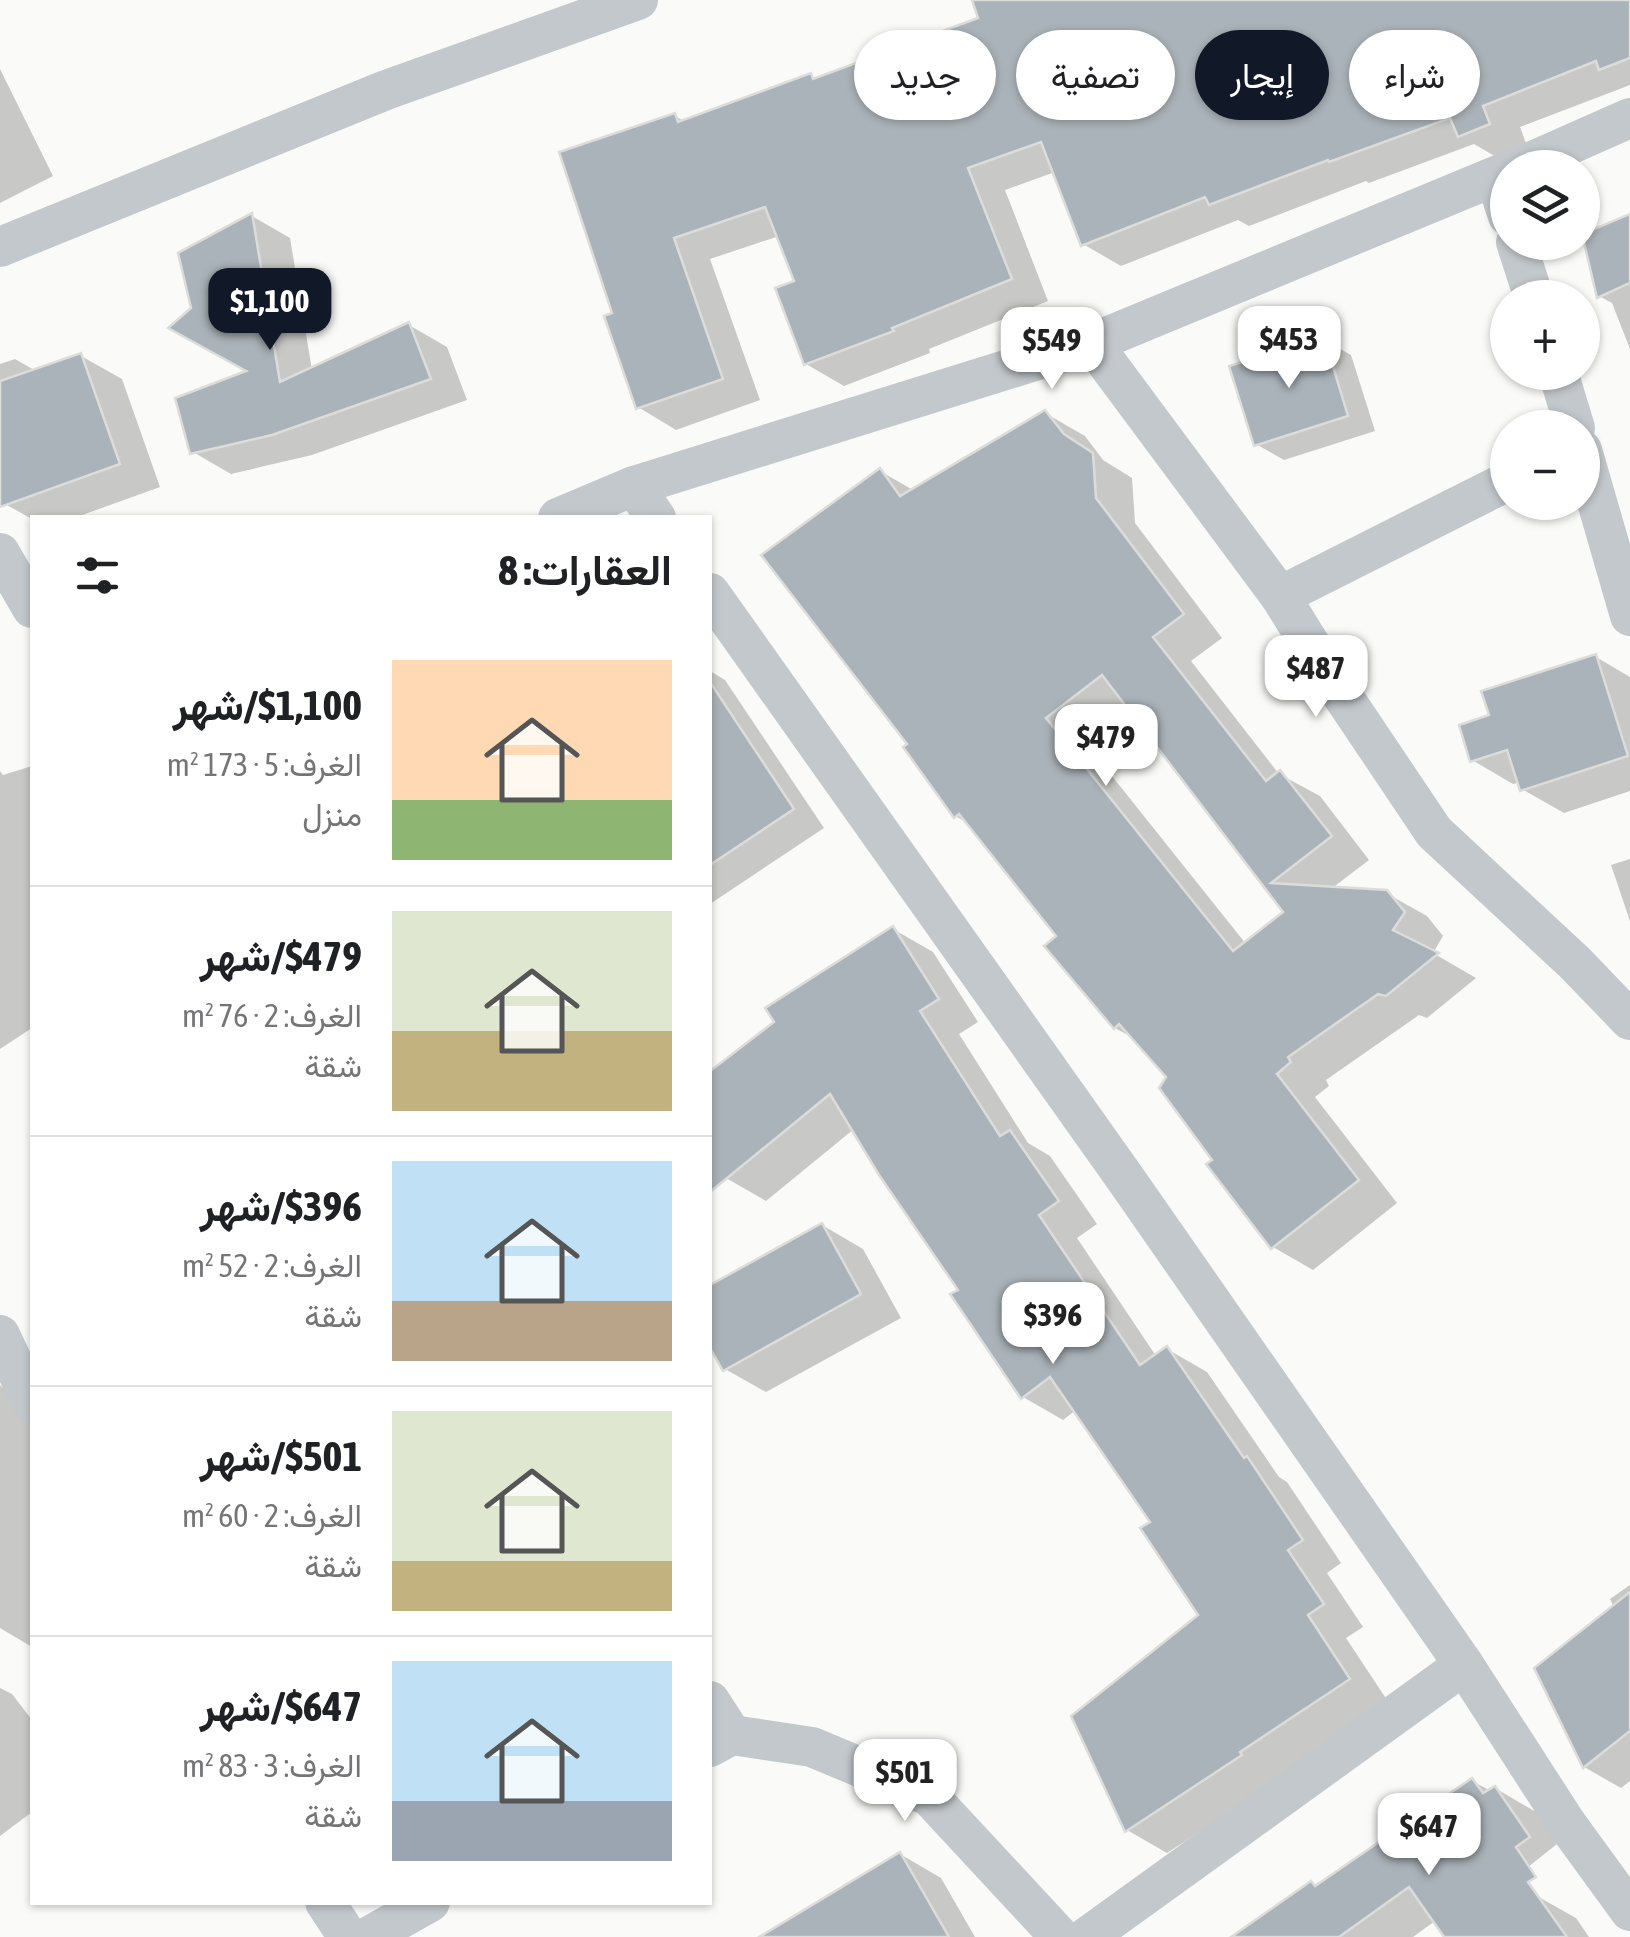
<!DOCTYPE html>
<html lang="ar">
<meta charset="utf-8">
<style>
:root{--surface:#fff;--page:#f6f6f6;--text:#202124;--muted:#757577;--line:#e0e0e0;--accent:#111827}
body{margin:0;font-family:"Asap Condensed",Vazirmatn,sans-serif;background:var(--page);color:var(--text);direction:rtl;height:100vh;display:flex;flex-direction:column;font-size:38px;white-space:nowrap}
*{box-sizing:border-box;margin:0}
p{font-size:32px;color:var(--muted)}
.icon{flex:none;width:55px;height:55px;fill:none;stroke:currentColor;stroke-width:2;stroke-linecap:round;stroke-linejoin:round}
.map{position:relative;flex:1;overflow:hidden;direction:ltr}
.drawer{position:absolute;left:30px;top:515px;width:682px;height:1390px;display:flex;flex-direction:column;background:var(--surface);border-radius:0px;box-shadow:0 2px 8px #0004;direction:rtl}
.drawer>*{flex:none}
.banner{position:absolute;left:742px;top:30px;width:738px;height:90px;direction:rtl;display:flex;gap:20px}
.fabs{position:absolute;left:1490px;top:150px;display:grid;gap:20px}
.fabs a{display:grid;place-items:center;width:110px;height:110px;border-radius:50%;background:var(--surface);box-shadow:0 2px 8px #0004;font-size:50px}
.price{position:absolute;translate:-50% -85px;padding:0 22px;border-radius:20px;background:#fff;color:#222;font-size:32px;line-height:65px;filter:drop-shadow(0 2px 5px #0008)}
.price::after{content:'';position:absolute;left:50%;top:60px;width:30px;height:22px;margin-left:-15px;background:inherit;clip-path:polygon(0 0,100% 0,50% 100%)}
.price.current{background:var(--accent);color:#fff}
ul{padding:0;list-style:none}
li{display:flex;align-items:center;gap:30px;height:250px;padding:0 40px}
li+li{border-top:2px solid var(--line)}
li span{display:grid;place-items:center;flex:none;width:280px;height:200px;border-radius:0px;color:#555}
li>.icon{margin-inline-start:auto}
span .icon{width:120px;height:120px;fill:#fffc;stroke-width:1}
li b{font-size:42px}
h2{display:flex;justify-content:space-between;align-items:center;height:120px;padding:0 40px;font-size:42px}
.tag{padding:0 35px;border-radius:45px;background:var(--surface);box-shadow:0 2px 8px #0004;font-size:35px;line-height:90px}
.tag.current{background:var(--accent);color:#fff}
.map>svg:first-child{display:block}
.shadow{fill:#0003;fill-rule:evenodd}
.building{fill:#aab3b9;stroke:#dcdcda;stroke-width:2.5;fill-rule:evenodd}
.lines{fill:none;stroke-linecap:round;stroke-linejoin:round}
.minor{stroke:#c3c8cc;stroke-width:40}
</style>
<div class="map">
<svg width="1630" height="1937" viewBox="0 0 1630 1937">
<rect width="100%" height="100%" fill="#fafaf8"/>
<g class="shadow">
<polygon points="975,0 1630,0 1630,85 1520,127 1527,146 1498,158 1474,144 1369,183 1366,181 1249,226 1238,220 1121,266 1083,244 1055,172 1005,190 1048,301 929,349 930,353 844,386 806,364 797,282 779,236 710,259 760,400 676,430 638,407 615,315 675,116 686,122 810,75 817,79 982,19"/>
<polygon points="0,69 53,176 0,203"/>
<polygon points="252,216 290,238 312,370 409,325 447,347 467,400 312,455 231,474 193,452 251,372 194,309"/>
<polygon points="1630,216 1630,349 1612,303 1599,296"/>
<polygon points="1323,339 1351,355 1375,431 1284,460 1256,444"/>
<polygon points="81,356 122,379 160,487 74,518 32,519 5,504 0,488 0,364 15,359 36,371"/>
<path d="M1045,413L1085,436L1103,460L1132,478L1135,523L1222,638L1191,661L1279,774L1320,796L1369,860L1331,889L1386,893L1427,916L1443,936L1433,953L1476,978L1427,1018L1419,1015L1326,1080L1329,1086L1315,1097L1397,1203L1313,1270L1273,1247L1169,1076L1137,1040L1115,1028L1059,936L970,824L955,816L910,744L880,471L913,490ZM1130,707L1286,913L1246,944L1084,741Z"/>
<polygon points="1596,657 1630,677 1630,791 1564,813 1522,789 1520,782 1513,784 1472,760 1492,717"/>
<polygon points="710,671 725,680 824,828 710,904"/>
<polygon points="32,766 32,1028 0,1049 0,771 3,775"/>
<polygon points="1630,859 1630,921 1611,865"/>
<polygon points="893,929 933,952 978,1022 959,1034 1028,1143 1050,1156 1097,1224 1077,1238 1156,1356 1167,1349 1207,1372 1279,1477 1287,1482 1341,1563 1327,1573 1363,1627 1346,1638 1389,1703 1281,1779 1167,1853 1127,1830 1201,1615 1153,1522 1076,1410 1063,1420 1023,1397 962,1290 854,1129 766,1201 726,1178 710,1158 710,1074"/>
<polygon points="822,1225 863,1249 901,1318 766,1392 725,1369 710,1342 710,1288"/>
<polygon points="0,1385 32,1418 32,1447 30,1449 32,1453 32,1647 0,1628"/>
<polygon points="1630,1585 1630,1781 1621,1788 1584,1767 1614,1608 1610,1599"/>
<polygon points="0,1688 12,1694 32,1720 32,1812 0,1836"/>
<polygon points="1472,1781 1491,1791 1495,1788 1536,1812 1557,1844 1460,1921 1446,1913 1413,1937 1235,1937 1311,1884 1316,1887"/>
<polygon points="900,1854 941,1878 975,1937 812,1937"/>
<polygon points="1535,1895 1576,1918 1589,1937 1479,1937"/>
</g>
<g class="building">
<polygon points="972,0 1630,0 1630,58 1599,70 1596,61 1483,106 1490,124 1458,137 1450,118 1329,162 1328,160 1209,205 1205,197 1081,246 1041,142 968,168 1012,279 892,328 894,331 804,365 775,288 794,281 765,207 674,238 723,379 636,409 604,316 612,313 559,152 675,113 678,122 811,73 813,79 978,18"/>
<polygon points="252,213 280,382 409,322 431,379 272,435 190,454 175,398 246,371 168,328 191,308 178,253"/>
<polygon points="1630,214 1630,283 1597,298 1582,234"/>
<polygon points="1324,337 1348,416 1254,446 1229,366"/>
<polygon points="81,353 120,464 0,507 0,381"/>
<path d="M1045,410L1064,434L1093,453L1096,498L1184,614L1153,637L1266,781L1280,770L1332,836L1271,883L1387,890L1405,912L1393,930L1439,953L1386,996L1378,994L1288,1057L1291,1062L1277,1074L1359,1180L1271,1249L1206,1164L1212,1160L1159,1088L1166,1077L1119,1024L1114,1029L1044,946L1056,936L959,814L954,818L903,747L907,744L761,555L880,468L900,496ZM1102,675L1283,912L1233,951L1046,718Z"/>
<polygon points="1596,654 1628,756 1520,791 1507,750 1470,762 1459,725 1489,715 1481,691"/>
<polygon points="710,682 794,809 710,865"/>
<polygon points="893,926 939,999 920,1011 1000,1136 1010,1130 1059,1201 1039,1215 1140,1365 1167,1346 1244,1458 1247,1456 1303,1540 1288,1550 1324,1604 1308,1615 1350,1679 1240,1752 1242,1755 1125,1832 1071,1716 1198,1615 1140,1528 1150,1522 1050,1377 1021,1399 950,1294 958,1290 879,1175 830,1094 710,1192 710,1071 774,1022 765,1008"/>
<polygon points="822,1223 861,1294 723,1371 710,1348 710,1285"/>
<polygon points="1630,1592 1630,1731 1583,1768 1534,1668"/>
<polygon points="1472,1778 1483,1793 1495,1786 1530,1837 1516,1847 1536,1877 1528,1882 1567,1937 1444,1937 1409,1887 1339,1937 1231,1937 1311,1881 1315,1886"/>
<polygon points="900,1852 949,1937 759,1937"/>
</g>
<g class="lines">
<g class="minor">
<polyline points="1517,168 1630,118"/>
<polyline points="1495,177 1508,216"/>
<polyline points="1516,242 1534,298"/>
<polyline points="0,247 386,90 638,0"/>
<polyline points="1092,343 1280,596 1336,686 1434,832 1575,963 1630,1020"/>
<polyline points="1558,372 1575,428"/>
<polyline points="1582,450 1630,616"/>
<polyline points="634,486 656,518"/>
<polyline points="558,518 634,486 1092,343 1508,171"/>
<polyline points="0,553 32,608"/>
<polyline points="710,593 1125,1178 1464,1665 1566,1823 1630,1911"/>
<polyline points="1280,596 1508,481"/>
<polyline points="0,1335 32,1403"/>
<polyline points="710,1701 732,1735 710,1747"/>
<polyline points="732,1735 812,1747 929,1796 1060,1937"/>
<polyline points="325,1902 348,1937"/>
<polyline points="368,1937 430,1902"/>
<polyline points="1087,1937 1464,1665"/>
</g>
</g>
</svg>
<div class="fabs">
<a><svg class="icon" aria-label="layers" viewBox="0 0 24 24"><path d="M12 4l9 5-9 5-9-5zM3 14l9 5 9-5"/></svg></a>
<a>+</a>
<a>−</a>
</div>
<b class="price current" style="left:270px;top:353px">$1,100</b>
<b class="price" style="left:1289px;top:391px">$453</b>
<b class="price" style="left:1052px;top:392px">$549</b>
<b class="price" style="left:1316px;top:720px">$487</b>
<b class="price" style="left:1106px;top:789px">$479</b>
<b class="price" style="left:1053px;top:1367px">$396</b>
<b class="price" style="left:905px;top:1824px">$501</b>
<b class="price" style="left:1429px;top:1878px">$647</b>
<div class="banner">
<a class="tag">شراء</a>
<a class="tag current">إيجار</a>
<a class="tag">تصفية</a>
<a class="tag">جديد</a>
</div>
<section class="drawer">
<h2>العقارات: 8<svg class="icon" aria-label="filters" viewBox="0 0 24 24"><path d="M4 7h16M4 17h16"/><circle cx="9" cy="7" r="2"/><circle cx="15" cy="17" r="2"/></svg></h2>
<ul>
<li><span style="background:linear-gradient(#ffd9b3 70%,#8fb573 0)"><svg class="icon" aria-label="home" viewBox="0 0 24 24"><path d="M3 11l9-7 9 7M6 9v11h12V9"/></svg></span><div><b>$1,100/شهر</b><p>الغرف: 5 · 173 m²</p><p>منزل</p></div></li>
<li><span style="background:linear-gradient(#dfe7d0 60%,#c2b280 0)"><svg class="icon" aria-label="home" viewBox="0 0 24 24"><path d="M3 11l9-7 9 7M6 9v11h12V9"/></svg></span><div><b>$479/شهر</b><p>الغرف: 2 · 76 m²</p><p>شقة</p></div></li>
<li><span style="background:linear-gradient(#bfe0f5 70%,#b9a48a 0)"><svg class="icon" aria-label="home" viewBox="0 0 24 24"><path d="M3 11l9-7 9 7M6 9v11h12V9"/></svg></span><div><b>$396/شهر</b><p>الغرف: 2 · 52 m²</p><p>شقة</p></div></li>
<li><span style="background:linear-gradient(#dfe7d0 75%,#c2b280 0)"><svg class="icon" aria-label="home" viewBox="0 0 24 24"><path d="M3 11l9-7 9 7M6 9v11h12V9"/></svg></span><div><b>$501/شهر</b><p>الغرف: 2 · 60 m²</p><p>شقة</p></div></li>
<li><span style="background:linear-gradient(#bfe0f5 70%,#9aa5b1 0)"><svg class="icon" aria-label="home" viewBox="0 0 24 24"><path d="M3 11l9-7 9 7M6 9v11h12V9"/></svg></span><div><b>$647/شهر</b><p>الغرف: 3 · 83 m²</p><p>شقة</p></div></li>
</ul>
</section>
</div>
